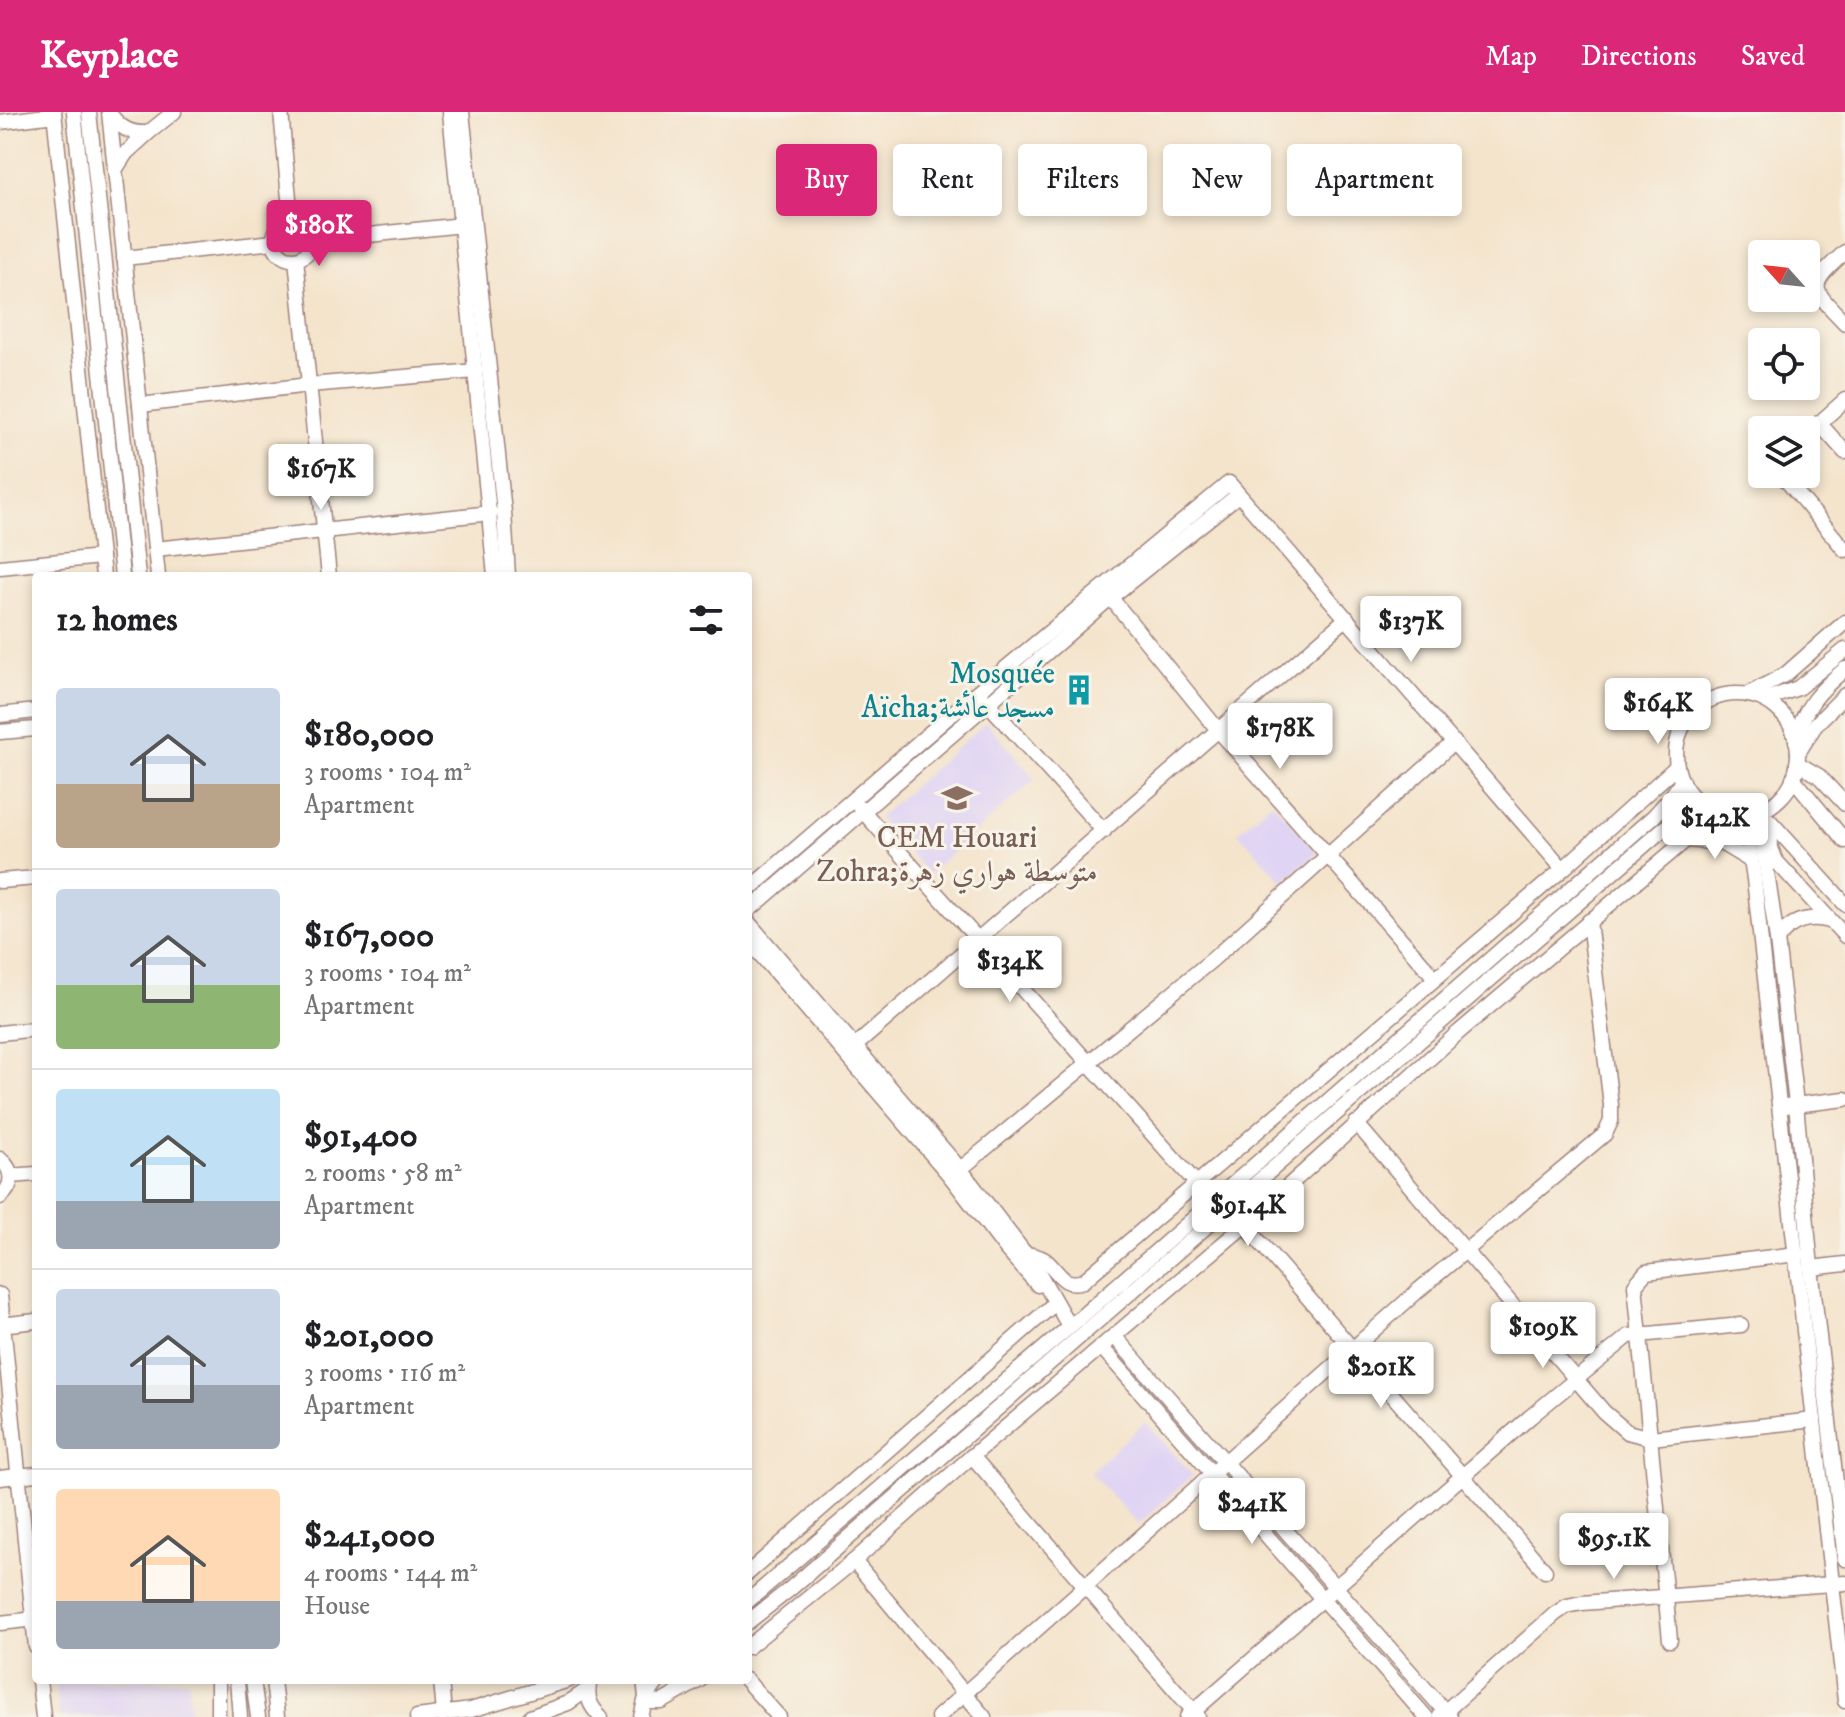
<!DOCTYPE html>
<meta charset="utf-8">
<style>
:root{--surface:#fff;--page:#f2f2f2;--text:#202124;--muted:#757577;--line:#e0e0e0;--accent:#db2777}
body{margin:0;font-family:"IM FELL DW Pica",Amiri,serif;background:var(--page);color:var(--text);height:100vh;display:flex;flex-direction:column;font-size:30px;white-space:nowrap}
*{box-sizing:border-box;margin:0}
p{font-size:26px;color:var(--muted)}
.icon{flex:none;width:44px;height:44px;fill:none;stroke:currentColor;stroke-width:2;stroke-linecap:round;stroke-linejoin:round}
.map{position:relative;flex:1;overflow:hidden}
.sheet{position:absolute;left:32px;top:460px;width:720px;height:1112px;display:flex;flex-direction:column;background:var(--surface);border-radius:8px;box-shadow:0 4px 12px #0003}
.sheet>*{flex:none}
.top-card{position:absolute;left:776px;top:32px;width:760px;height:72px;display:flex;gap:16px}
.needle{width:52px;rotate:297deg}
.tools{position:absolute;left:1748px;top:128px;display:grid;gap:16px}
.tools a{display:grid;place-items:center;width:72px;height:72px;border-radius:8px;background:var(--surface);box-shadow:0 4px 12px #0003;font-size:40px}
.price{position:absolute;translate:-50% -68px;padding:0 18px;border-radius:8px;background:#fff;color:#222;font-size:26px;line-height:52px;filter:drop-shadow(0 2px 4px #0008)}
.price::after{content:'';position:absolute;left:50%;top:48px;width:24px;height:18px;margin-left:-12px;background:inherit;clip-path:polygon(0 0,100% 0,50% 100%)}
.price.current{background:var(--accent);color:#fff}
ul{padding:0;list-style:none}
li{display:flex;align-items:center;gap:24px;height:200px;padding:0 24px}
li+li{border-top:2px solid var(--line)}
li span{display:grid;place-items:center;flex:none;width:224px;height:160px;border-radius:8px;color:#555}
li>.icon{margin-inline-start:auto}
span .icon{width:96px;height:96px;fill:#fffc;stroke-width:1}
li b{font-size:34px}
h2{display:flex;justify-content:space-between;align-items:center;height:96px;padding:0 24px;font-size:34px}
.pill{padding:0 28px;border-radius:8px;background:var(--surface);box-shadow:0 4px 12px #0003;font-size:28px;line-height:72px}
.pill.current{background:var(--accent);color:#fff}
header{display:flex;align-items:center;gap:48px;box-sizing:border-box;height:112px;padding:0 40px;background:var(--accent);color:#fff}
header strong{font-size:38px}
nav{display:flex;gap:44px;margin-inline-start:auto;font-size:28px}
.map>svg:first-child{display:block}
.built{fill:#e0d4f4}
.lines{fill:none;stroke-linecap:round;stroke-linejoin:round}
.minor-casing{stroke:#9f827c;stroke-width:17}
.minor{stroke:#fff;stroke-width:14}
.labels{text-anchor:middle;stroke-width:6;stroke-linejoin:round;paint-order:stroke}
.culture-label{font-size:30px;fill:#0d838f;stroke:#f7f3e8;text-anchor:end}
.education-label{font-size:30px;fill:#785e54;stroke:#f7f3e8}
</style>
<header>
<strong>Keyplace</strong>
<nav><a>Map</a><a>Directions</a><a>Saved</a></nav>
</header>
<div class="map">
<svg width="1845" height="1605" viewBox="0 0 1845 1605">
<rect width="100%" height="100%" fill="#f7f3e8"/>
<filter id="ink" filterUnits="userSpaceOnUse"><feTurbulence type="fractalNoise" baseFrequency=".0125" numOctaves="2"/><feDisplacementMap in="SourceGraphic" scale="16" xChannelSelector="R" yChannelSelector="G"/><feConvolveMatrix kernelMatrix="1 2 1 2 8 2 1 2 1" color-interpolation-filters="sRGB"/></filter>
<filter id="wash" filterUnits="userSpaceOnUse"><feTurbulence type="fractalNoise" baseFrequency=".006" numOctaves="4" result="noise"/><feDisplacementMap in="SourceGraphic" scale="32" xChannelSelector="R" yChannelSelector="G"/><feGaussianBlur stdDeviation="1.8" result="paint"/><feColorMatrix in="noise" values="0 0 0 0 0 0 0 0 0 0 0 0 0 0 0 0 0 1.4 0 .05"/><feComposite in="paint" operator="in"/></filter>
<g filter="url(#wash)">
<rect width="100%" height="100%" fill="#f4e4cc"/>
<g class="built">
<polygon points="986,610 1035,667 928,762 878,706"/>
<polygon points="1272,690 1317,740 1283,770 1238,720"/>
<polygon points="1145,1310 1193,1363 1138,1413 1090,1360"/>
<polygon points="56,1568 189,1568 190,1605 59,1605"/>
</g>
</g>
<g filter="url(#ink)">
<g class="lines">
<g class="minor-casing">
<g id="minor">
<polyline points="54,0 103,464"/>
<polyline points="74,0 122,464"/>
<polyline points="89,0 138,464"/>
<polyline points="109,0 158,464"/>
<polyline points="281,0 291,108"/>
<polyline points="450,0 495,464"/>
<polyline points="462,0 504,400 508,464"/>
<path d="M110,2C120,16 130,22 148,21L126,41L115,58"/>
<polyline points="0,10 54,3"/>
<polyline points="148,21 174,0"/>
<circle cx="293" cy="128" r="19"/>
<polyline points="313,129 462,113"/>
<path d="M1845,140C1806,175 1811,175 1845,211"/>
<polyline points="124,146 274,130"/>
<polyline points="296,147 329,464"/>
<polyline points="140,293 309,273 476,259"/>
<polyline points="1819,311 1845,340"/>
<polyline points="1806,323 1845,288"/>
<polyline points="1781,362 1845,438"/>
<polyline points="155,437 491,401"/>
<polyline points="0,455 101,445"/>
<polyline points="1106,480 1219,619 1435,866"/>
<circle cx="1737" cy="643" r="61"/>
<polyline points="1747,583 1786,562 1845,510"/>
<polyline points="983,586 1104,719"/>
<polyline points="1764,588 1798,576 1845,538"/>
<polyline points="0,603 36,599"/>
<polyline points="0,620 36,617"/>
<path d="M1796,629C1802,596 1820,578 1845,557"/>
<polyline points="1798,641 1816,612 1845,583"/>
<polyline points="1797,651 1819,664 1845,692"/>
<polyline points="1793,666 1845,729"/>
<polyline points="860,696 1197,1072"/>
<polyline points="1758,700 1777,828 1796,992 1811,1156 1845,1447"/>
<polyline points="1738,704 1748,726 1754,767 1845,1589"/>
<polyline points="1769,708 1845,792"/>
<polyline points="1770,709 1771,736 1776,749 1845,824"/>
<polyline points="1687,728 1721,731 1751,749"/>
<polyline points="0,769 36,766"/>
<polyline points="748,778 977,580 1229,371 1563,757"/>
<polyline points="748,799 1111,485 1238,383"/>
<polyline points="748,810 961,1058 1036,1156 1069,1214"/>
<polyline points="748,828 951,1065 1006,1137 1038,1173"/>
<path d="M1777,828C1790,809 1808,803 1830,809"/>
<polyline points="0,921 36,917"/>
<polyline points="846,942 1347,506"/>
<polyline points="1786,994 1845,987"/>
<polyline points="1356,1011 1604,1300 1627,1320 1651,1326 1814,1308"/>
<path d="M0,1047C14,1058 14,1074 0,1085"/>
<polyline points="11,1064 36,1062"/>
<polyline points="951,1065 1213,847 1454,630"/>
<polyline points="1245,1113 1545,1459"/>
<path d="M1026,1142C1032,1143 1040,1145 1045,1148C1059,1159 1062,1176 1083,1169L1563,757L1677,654"/>
<polyline points="1811,1156 1845,1152"/>
<polyline points="0,1183 36,1535"/>
<polyline points="0,1213 36,1209"/>
<polyline points="1115,1225 1450,1605"/>
<polyline points="1102,1236 1426,1605"/>
<polyline points="972,1344 1198,1604"/>
<polyline points="0,1366 36,1362"/>
<polyline points="854,1449 984,1605"/>
<polyline points="748,1461 1055,1191"/>
<polyline points="748,1489 1082,1204 1654,704 1671,685 1682,669"/>
<polyline points="748,1510 790,1477 1663,717 1679,705 1707,696"/>
<polyline points="0,1511 36,1507"/>
<polyline points="1670,1528 1635,1173 1646,1160 1797,1142"/>
<polyline points="748,1535 854,1449 972,1344 1245,1113 1459,920 1686,728 1722,702"/>
<polyline points="39,1568 43,1605"/>
<polyline points="218,1568 218,1605"/>
<polyline points="237,1568 240,1605"/>
<polyline points="253,1568 258,1605"/>
<polyline points="273,1568 277,1605"/>
<polyline points="441,1568 444,1602"/>
<path d="M590,1568C586,1584 589,1594 601,1605"/>
<polyline points="746,1568 779,1605"/>
<polyline points="646,1585 659,1568"/>
<polyline points="645,1590 662,1590 700,1568"/>
<polyline points="1440,1604 1555,1502 1567,1494 1582,1491 1845,1471"/>
<polyline points="417,1605 471,1598 569,1568"/>
<polyline points="530,1605 568,1591 587,1578"/>
<polyline points="641,1605 646,1585 644,1568"/>
<polyline points="938,1605 1420,1177 1605,1022 1611,1009 1611,993 1589,809"/>
<polyline points="1187,1605 1530,1305 1625,1227 1629,1224 1741,1213"/>
</g>
</g>
<use href="#minor" class="minor"/>
</g>
</g>
<defs>
<g id="building-bare" transform="scale(2.4)"><path d="M-4-6H4V6H1V3H-1V6H-4ZM-2.5-4.3h1.7v1.8h-1.7ZM.8-4.3h1.7v1.8H.8ZM-2.5-1h1.7V.8h-1.7ZM.8-1h1.7V.8H.8Z" fill="#0f9aa8" stroke="#f7f3e8" stroke-width="2.5" paint-order="stroke"/></g>
<g id="school-bare" transform="scale(2.4)"><path d="M0-5L7-2L0 1L-7-2ZM-4 1L0 2.5L4 1V4Q0 6-4 4Z" fill="#8d6e63" stroke="#f7f3e8" stroke-width="2.5" paint-order="stroke"/></g>
</defs>
<g fill-rule="evenodd">
<use href="#building-bare" x="1079" y="578"/>
<use href="#school-bare" x="957" y="686"/>
</g>
<g class="labels">
<g class="culture-label">
<text x="1055" y="571">Mosquée<tspan x="1055" dy="34">Aïcha;مسجد عائشة</tspan></text>
</g>
<g class="education-label">
<text x="957" y="735">CEM Houari<tspan x="957" dy="34">Zohra;متوسطة هواري زهرة</tspan></text>
</g>
</g>
</svg>
<div class="tools">
<a><svg class="needle" viewBox="-14 -14 28 28"><path d="M0-13l5 13h-10z" fill="#e53935"/><path d="M0 13l5-13h-10z" fill="#757577"/></svg></a>
<a><svg class="icon" aria-label="locate" viewBox="0 0 24 24"><circle cx="12" cy="12" r="6"/><path d="M12 2v4M12 18v4M2 12h4M18 12h4"/></svg></a>
<a><svg class="icon" aria-label="layers" viewBox="0 0 24 24"><path d="M12 4l9 5-9 5-9-5zM3 14l9 5 9-5"/></svg></a>
</div>
<b class="price current" style="left:319px;top:156px">$180K</b>
<b class="price" style="left:321px;top:400px">$167K</b>
<b class="price" style="left:1411px;top:552px">$137K</b>
<b class="price" style="left:1658px;top:634px">$164K</b>
<b class="price" style="left:1280px;top:659px">$178K</b>
<b class="price" style="left:1715px;top:749px">$142K</b>
<b class="price" style="left:1010px;top:892px">$134K</b>
<b class="price" style="left:1248px;top:1136px">$91.4K</b>
<b class="price" style="left:1543px;top:1258px">$109K</b>
<b class="price" style="left:1381px;top:1298px">$201K</b>
<b class="price" style="left:1252px;top:1434px">$241K</b>
<b class="price" style="left:1614px;top:1469px">$95.1K</b>
<div class="top-card">
<a class="pill current">Buy</a>
<a class="pill">Rent</a>
<a class="pill">Filters</a>
<a class="pill">New</a>
<a class="pill">Apartment</a>
</div>
<section class="sheet">
<h2>12 homes<svg class="icon" aria-label="filters" viewBox="0 0 24 24"><path d="M4 7h16M4 17h16"/><circle cx="9" cy="7" r="2"/><circle cx="15" cy="17" r="2"/></svg></h2>
<ul>
<li><span style="background:linear-gradient(#c9d6e8 60%,#b9a48a 0)"><svg class="icon" aria-label="home" viewBox="0 0 24 24"><path d="M3 11l9-7 9 7M6 9v11h12V9"/></svg></span><div><b>$180,000</b><p>3 rooms · 104 m²</p><p>Apartment</p></div></li>
<li><span style="background:linear-gradient(#c9d6e8 60%,#8fb573 0)"><svg class="icon" aria-label="home" viewBox="0 0 24 24"><path d="M3 11l9-7 9 7M6 9v11h12V9"/></svg></span><div><b>$167,000</b><p>3 rooms · 104 m²</p><p>Apartment</p></div></li>
<li><span style="background:linear-gradient(#bfe0f5 70%,#9aa5b1 0)"><svg class="icon" aria-label="home" viewBox="0 0 24 24"><path d="M3 11l9-7 9 7M6 9v11h12V9"/></svg></span><div><b>$91,400</b><p>2 rooms · 58 m²</p><p>Apartment</p></div></li>
<li><span style="background:linear-gradient(#c9d6e8 60%,#9aa5b1 0)"><svg class="icon" aria-label="home" viewBox="0 0 24 24"><path d="M3 11l9-7 9 7M6 9v11h12V9"/></svg></span><div><b>$201,000</b><p>3 rooms · 116 m²</p><p>Apartment</p></div></li>
<li><span style="background:linear-gradient(#ffd9b3 70%,#9aa5b1 0)"><svg class="icon" aria-label="home" viewBox="0 0 24 24"><path d="M3 11l9-7 9 7M6 9v11h12V9"/></svg></span><div><b>$241,000</b><p>4 rooms · 144 m²</p><p>House</p></div></li>
</ul>
</section>
</div>
